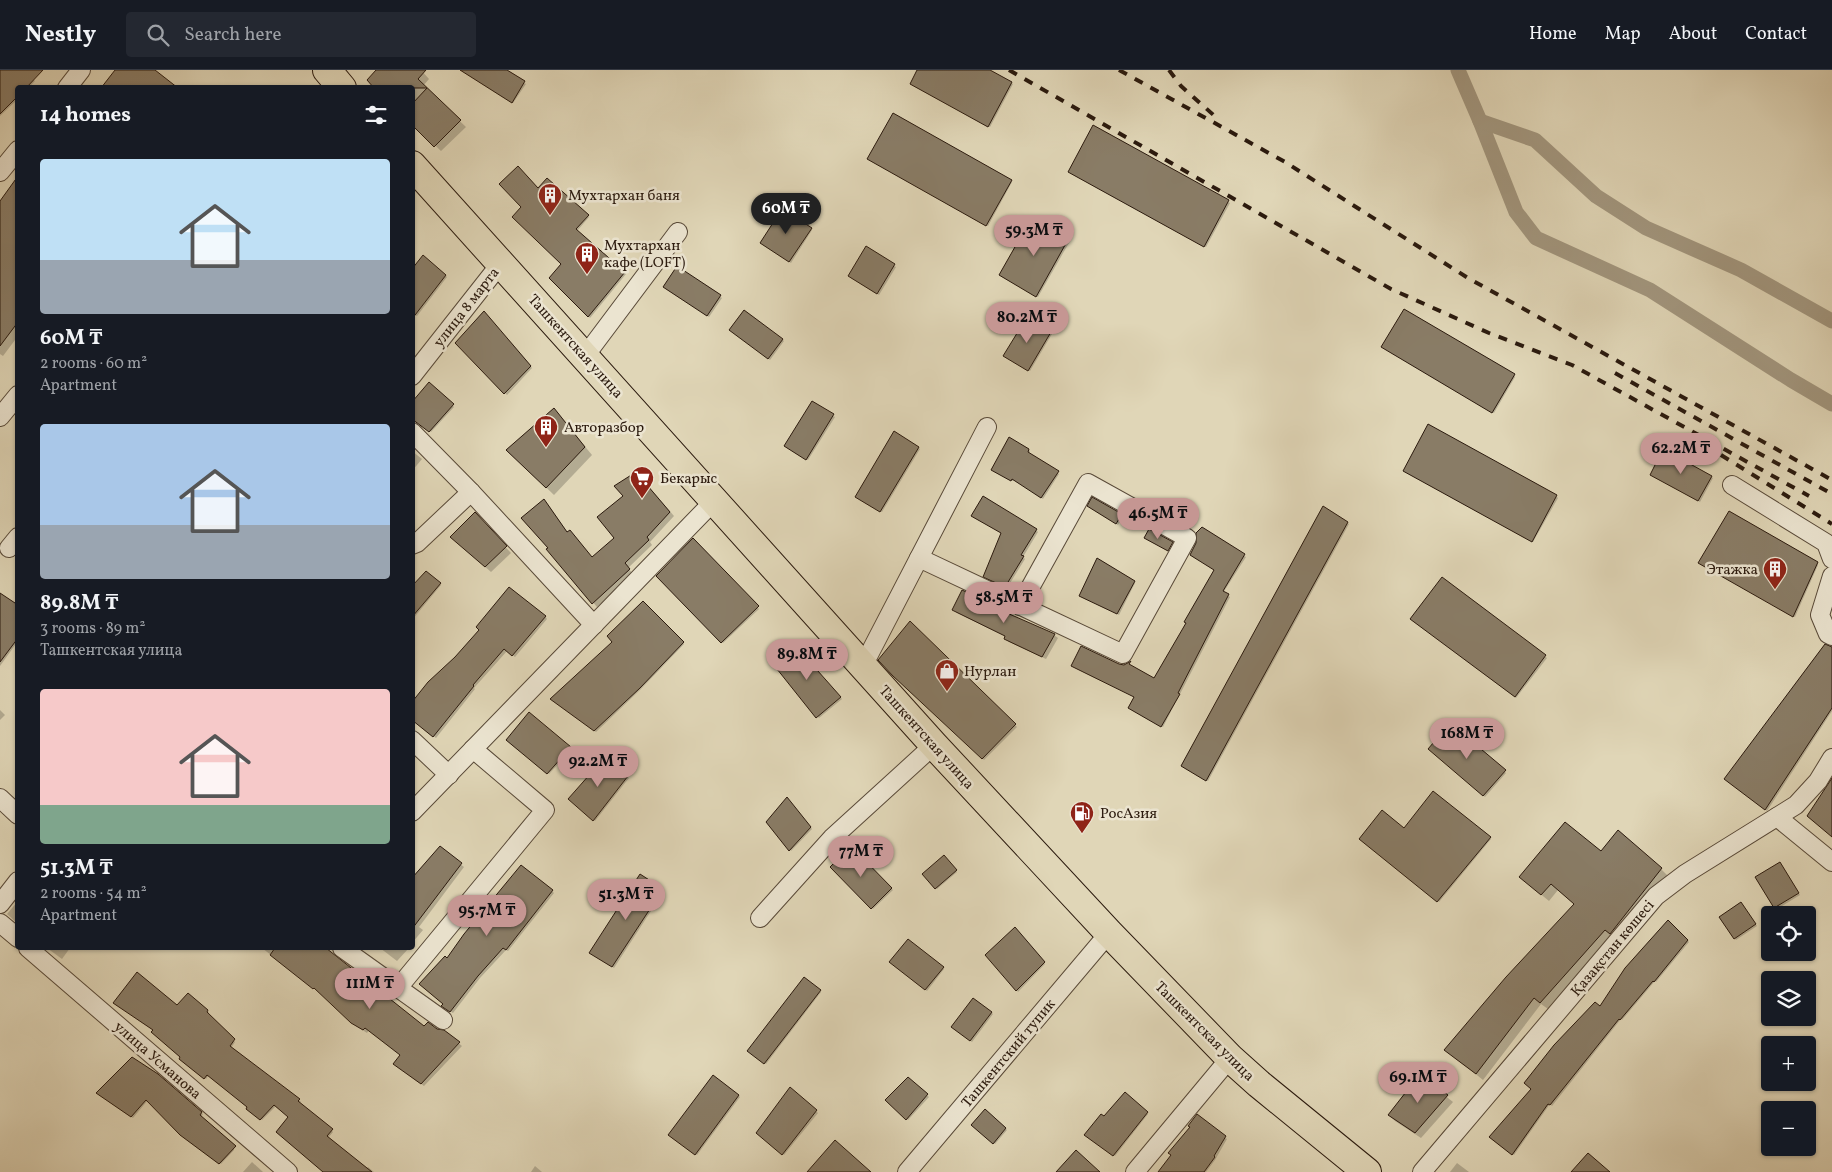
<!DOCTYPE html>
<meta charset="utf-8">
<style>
:root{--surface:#171b24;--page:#242831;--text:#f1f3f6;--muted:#9ea1a6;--line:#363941;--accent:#c59692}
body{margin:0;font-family:Vollkorn,serif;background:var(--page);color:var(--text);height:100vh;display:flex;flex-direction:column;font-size:19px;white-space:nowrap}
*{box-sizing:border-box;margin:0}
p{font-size:16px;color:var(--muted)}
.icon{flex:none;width:28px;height:28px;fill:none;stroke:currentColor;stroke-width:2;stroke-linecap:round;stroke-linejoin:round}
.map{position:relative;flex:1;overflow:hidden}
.sheet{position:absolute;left:15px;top:15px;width:400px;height:865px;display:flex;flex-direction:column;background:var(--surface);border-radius:5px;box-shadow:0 1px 4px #0004}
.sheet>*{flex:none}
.buttons{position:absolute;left:1761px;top:836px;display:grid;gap:10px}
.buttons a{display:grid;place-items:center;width:55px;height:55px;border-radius:5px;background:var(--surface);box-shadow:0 1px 4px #0004;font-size:25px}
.price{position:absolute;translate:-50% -42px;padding:0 11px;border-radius:18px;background:var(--accent);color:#111;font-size:16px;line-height:32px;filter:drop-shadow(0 1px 2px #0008)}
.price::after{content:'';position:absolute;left:50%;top:30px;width:15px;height:11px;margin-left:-8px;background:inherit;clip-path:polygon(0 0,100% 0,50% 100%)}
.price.on{background:#222;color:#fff}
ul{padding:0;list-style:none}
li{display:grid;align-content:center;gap:10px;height:265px;padding:0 25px}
li span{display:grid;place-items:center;height:155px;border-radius:5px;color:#555}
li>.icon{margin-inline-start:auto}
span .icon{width:90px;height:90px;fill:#fffc;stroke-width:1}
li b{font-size:21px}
h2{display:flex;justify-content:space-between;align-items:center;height:60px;padding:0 25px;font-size:21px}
header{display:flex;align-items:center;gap:30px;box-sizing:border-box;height:70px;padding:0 25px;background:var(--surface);border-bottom:1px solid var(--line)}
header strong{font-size:24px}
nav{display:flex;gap:28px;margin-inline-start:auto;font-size:18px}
.search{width:350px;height:45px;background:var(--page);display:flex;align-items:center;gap:12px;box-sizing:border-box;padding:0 18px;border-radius:5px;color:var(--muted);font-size:19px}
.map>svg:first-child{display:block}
.shadow{fill:#0003}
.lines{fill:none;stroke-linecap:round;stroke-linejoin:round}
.canal{stroke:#a2967e;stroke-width:15}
.building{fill:#897c66;stroke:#2b1a0e}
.minor-casing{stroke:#584938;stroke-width:20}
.primary-casing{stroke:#2b1a0e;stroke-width:30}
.minor{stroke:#ebe4d0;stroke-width:18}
.primary{stroke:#e0d6b7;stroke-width:28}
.rail{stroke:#2b1a0e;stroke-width:4;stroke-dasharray:9 9;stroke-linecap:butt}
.labels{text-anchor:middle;stroke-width:5;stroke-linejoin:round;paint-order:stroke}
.poi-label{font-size:15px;fill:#2b1a0e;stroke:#ebe4d0;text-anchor:start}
.street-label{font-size:15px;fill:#2b1a0e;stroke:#ebe4d0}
</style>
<header>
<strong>Nestly</strong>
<div class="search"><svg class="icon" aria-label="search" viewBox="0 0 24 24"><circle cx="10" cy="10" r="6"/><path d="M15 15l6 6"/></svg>Search here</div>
<nav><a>Home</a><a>Map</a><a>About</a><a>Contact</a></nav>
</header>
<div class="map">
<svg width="1832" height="1102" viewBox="0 0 1832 1102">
<rect width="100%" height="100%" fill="#e0d6b7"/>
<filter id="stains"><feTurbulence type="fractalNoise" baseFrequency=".004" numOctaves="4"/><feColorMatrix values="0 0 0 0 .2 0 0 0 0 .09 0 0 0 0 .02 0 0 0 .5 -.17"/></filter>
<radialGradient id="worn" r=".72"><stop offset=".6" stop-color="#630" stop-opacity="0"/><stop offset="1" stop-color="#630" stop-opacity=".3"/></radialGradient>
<g class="shadow">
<polygon points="0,0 30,0 27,3 35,11 28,18 18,18 18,29 0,46"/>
<polygon points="378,0 421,0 429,9 423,16 466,57 441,81 412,53 412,18"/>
<polygon points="461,0 505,0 526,14 513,33"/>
<polygon points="919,0 988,0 1013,14 990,57 913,15"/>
<polygon points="1094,57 1230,133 1206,177 1071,103"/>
<polygon points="870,90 1011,111 1012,112 988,156"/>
<polygon points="547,110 589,147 577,161 626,204 590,248 551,208 563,194 523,137"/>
<polygon points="18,111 18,266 3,286 0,284 0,133"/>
<polygon points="811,159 812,160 791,193 763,174"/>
<polygon points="1068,169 1070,171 1038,227 1002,207"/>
<polygon points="866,178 896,197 879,225 851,208"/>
<polygon points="423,187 447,207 417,246 412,243"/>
<polygon points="678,198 722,228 709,247 666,218"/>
<polygon points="484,242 532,298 507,325 456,273"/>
<polygon points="745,242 784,271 770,290 732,261"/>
<polygon points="1050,263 1052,264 1030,301 1006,287"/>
<polygon points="1384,278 1514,305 1515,307 1494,343"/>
<polygon points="429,314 454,337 431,362 412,348"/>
<polygon points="812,332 835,347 808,390 787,377"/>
<polygon points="554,339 592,385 554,425 507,380"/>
<polygon points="918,378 920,379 882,442 858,428"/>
<polygon points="1029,380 1030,381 1029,384 1059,404 1043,429 1014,410 1013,411 994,401"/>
<polygon points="412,381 422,389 412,401"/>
<polygon points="1406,402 1556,426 1558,428 1533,472"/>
<polygon points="1653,406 1711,407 1713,408 1700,432"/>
<polygon points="640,407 674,446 650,472 652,475 628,498 633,504 597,537 548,480 550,478 548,435 568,463 592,488 616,468 625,426"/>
<polygon points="1093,429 1123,447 1118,455 1090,437"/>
<polygon points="475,444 511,483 491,502 457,472"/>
<polygon points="1347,453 1349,454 1208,711 1184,697"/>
<polygon points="1202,458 1246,487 1223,523 1230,527 1163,657 1131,639 1135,627 1119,595 1124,596 1130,593 1130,596 1154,610 1187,554 1215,500"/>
<polygon points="1036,460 1038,462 1023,487 1025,489 1007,518 987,508"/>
<polygon points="693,470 759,539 723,573 658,506"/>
<polygon points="1817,493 1818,495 1795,547 1701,494"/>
<polygon points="426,502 441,515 412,550 412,518"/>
<polygon points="1442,509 1547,588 1516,628 1413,550"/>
<polygon points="1134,512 1135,513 1119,545 1080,526"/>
<polygon points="0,524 18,537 18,571 0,596"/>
<polygon points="643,532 684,574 641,619 596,662 553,630 614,572"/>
<polygon points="954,540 1007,543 1011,547 1054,565 1058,568 1046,589 1009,572 1006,569 1006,567 957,543"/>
<polygon points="545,546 547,549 515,587 507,581 474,618 475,619 436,668 412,649"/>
<polygon points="910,553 1017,657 984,690 896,607"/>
<polygon points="794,576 842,629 819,648 775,594"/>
<polygon points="1832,578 1832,641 1767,741 1726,708"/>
<polygon points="0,640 5,645 0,650"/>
<polygon points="529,644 572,679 549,704 508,670"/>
<polygon points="1450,655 1506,703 1485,727 1430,679"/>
<polygon points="606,688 629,708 595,751 570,729"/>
<polygon points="1433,723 1491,769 1439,832 1360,769 1404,759"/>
<polygon points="787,729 812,759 791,781 768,752"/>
<polygon points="440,778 464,797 419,857 423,860 412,873 412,810"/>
<polygon points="851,778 893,820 873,839 831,797"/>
<polygon points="1601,783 1661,799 1668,806 1617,870 1612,866 1548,939 1541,934 1483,1010 1446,980 1575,835 1558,820 1549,831 1527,813"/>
<polygon points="944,787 957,802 937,819 924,804"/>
<polygon points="1781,795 1800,825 1777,839 1757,808"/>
<polygon points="662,820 664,821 614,898 592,884"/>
<polygon points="552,821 554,823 508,881 506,880 480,908 453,943 445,938 448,890"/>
<polygon points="18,831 18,854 7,844"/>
<polygon points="1742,835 1757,856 1736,870 1720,847"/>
<polygon points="1668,852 1689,872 1656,912 1655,911 1622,950 1621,949 1552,1036 1550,1034 1514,1085 1490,1067 1601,938"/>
<polygon points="1015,859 1045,894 1018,922 987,885"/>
<polygon points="908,870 944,899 927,921 891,892"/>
<polygon points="47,878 70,878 62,889"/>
<polygon points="262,878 324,878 368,911 425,958 444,961 462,976 424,1016 398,997 402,986 369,960 367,963 355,955 318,920 317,921"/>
<polygon points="380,878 409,878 397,891"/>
<polygon points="805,909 821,922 766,994 749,981"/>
<polygon points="974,929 993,944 972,972 952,957"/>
<polygon points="177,937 207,941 209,942 207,944 235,972 231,978 299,1030 301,1032 299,1033 333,1062 328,1068 366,1099 368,1097 374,1102 325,1102 290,1047 277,1035 262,1050 249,1040 249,1037 209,1005 206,1009 182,990"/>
<polygon points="132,988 201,1043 203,1044 201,1047 234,1076 234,1080 221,1094 183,1066 148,1030 133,1048 99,1025"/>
<polygon points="713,1006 740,1027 697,1085 671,1066"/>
<polygon points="1420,1006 1453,1032 1421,1068 1395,1051 1389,1045"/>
<polygon points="908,1009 929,1027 908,1050 887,1030"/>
<polygon points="790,1018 818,1043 784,1085 758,1063"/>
<polygon points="1125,1024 1148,1044 1115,1086 1087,1066"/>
<polygon points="985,1041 1007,1060 995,1074 973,1055"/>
<polygon points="1198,1045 1227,1069 1215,1090 1206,1102 1159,1102 1192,1058"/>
<polygon points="252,1092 263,1102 243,1102"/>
<polygon points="1457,1093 1469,1102 1450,1102"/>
<polygon points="535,1096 542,1102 531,1102"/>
</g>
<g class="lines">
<g class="canal">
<polyline points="1458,0 1480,51 1516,142 1536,168 1650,220 1791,310 1832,334"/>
<polyline points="1480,51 1535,70 1596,126 1646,158 1741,200 1832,251"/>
</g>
</g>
<g class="building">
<polygon points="0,0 43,0 26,18 18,18 18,26 0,44"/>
<polygon points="115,0 155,0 178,18 101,18"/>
<polygon points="376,0 426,0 418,9 461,50 434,77 412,55 412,34 427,18 374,18 367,10"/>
<polygon points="460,0 507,0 525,11 512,33"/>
<polygon points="917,0 990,0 1012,12 988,57 910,14"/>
<polygon points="893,43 1012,110 986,156 867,89"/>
<polygon points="1093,55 1229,130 1204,177 1068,102"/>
<polygon points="518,96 538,118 547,108 589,145 576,159 625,202 588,247 549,208 561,194 512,147 521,137 499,114"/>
<polygon points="18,106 18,252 0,276 0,131"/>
<polygon points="782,139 812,158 789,192 760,173"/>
<polygon points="1032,147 1069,168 1036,227 999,205"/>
<polygon points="866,176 895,194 877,224 848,206"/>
<polygon points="423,185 446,205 412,249 412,199"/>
<polygon points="677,196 721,225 707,246 663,217"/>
<polygon points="1404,239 1515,304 1492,343 1381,277"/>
<polygon points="744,240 783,269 768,289 729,260"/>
<polygon points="484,241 531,296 504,324 455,273"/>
<polygon points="1027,247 1051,262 1028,301 1003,286"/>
<polygon points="429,312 454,334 429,362 412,349 412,332"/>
<polygon points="812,331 834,344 806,390 784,376"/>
<polygon points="554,338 585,377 546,418 506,380"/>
<polygon points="1428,354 1557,425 1532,472 1403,401"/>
<polygon points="894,361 919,377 880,442 855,427"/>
<polygon points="1009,367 1029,379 1028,382 1059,401 1041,428 1012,409 1011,411 991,400"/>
<polygon points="1663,379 1712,406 1698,431 1650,405"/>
<polygon points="636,402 670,442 647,467 649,470 625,493 630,499 592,534 546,479 548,478 521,448 544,429 567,462 570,460 592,487 614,468 597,447 623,426 614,416"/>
<polygon points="983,426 1037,459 1021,485 1024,486 1005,517 983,507 1001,463 971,446"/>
<polygon points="1092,427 1122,444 1116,454 1087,436"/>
<polygon points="1323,436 1348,452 1206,711 1181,696"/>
<polygon points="1729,441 1818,492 1793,547 1698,493"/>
<polygon points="475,442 507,476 485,497 450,467"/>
<polygon points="1202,457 1245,484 1223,521 1229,524 1178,623 1180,624 1161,657 1128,638 1134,627 1071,596 1081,576 1119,594 1124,595 1131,591 1129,594 1154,608 1186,553 1184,552 1214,500 1190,485 1196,473 1196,463"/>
<polygon points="1149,459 1173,472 1168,481 1144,468"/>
<polygon points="693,468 759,536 721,573 656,506"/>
<polygon points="1097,488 1135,511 1117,544 1079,526"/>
<polygon points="426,501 441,513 412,547 412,516"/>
<polygon points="1442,507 1546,585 1515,627 1410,549"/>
<polygon points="509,517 546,546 512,586 504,579 473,615 474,616 433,667 412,650 412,632 428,612 455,587 479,560 476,557"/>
<polygon points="962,520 1008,542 1007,543 1055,564 1042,587 1004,569 1005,566 952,540"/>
<polygon points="0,523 18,535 18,568 0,592"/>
<polygon points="643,531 684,572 640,618 594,661 550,629 612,572 607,566"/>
<polygon points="910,551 1016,654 982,689 893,606 878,590"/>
<polygon points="794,574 841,627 816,648 773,594"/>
<polygon points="1825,574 1832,577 1832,638 1765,740 1724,709"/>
<polygon points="529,642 571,677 547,704 506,670"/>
<polygon points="1450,653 1506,700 1483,726 1428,679"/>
<polygon points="606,686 628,706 593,751 568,729"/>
<polygon points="1832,708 1832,767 1807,746"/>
<polygon points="1433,721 1491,767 1437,832 1359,769 1382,740 1404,758"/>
<polygon points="787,727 811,757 789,781 766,752"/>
<polygon points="1565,752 1601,781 1618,760 1662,798 1610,864 1605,860 1540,933 1534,928 1476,1004 1444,980 1506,907 1574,834 1551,814 1541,825 1519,807"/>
<polygon points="440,776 462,793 412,859 412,808"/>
<polygon points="851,776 892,818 871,839 830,797"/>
<polygon points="944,785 957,800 935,819 922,804"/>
<polygon points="1780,792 1799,823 1774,838 1755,807"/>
<polygon points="521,795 553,820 506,880 503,878 478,906 450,942 441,936 443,934 419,914 445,886 447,888 464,864"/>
<polygon points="640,804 663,819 612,897 589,883"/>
<polygon points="1741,832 1756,854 1734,869 1719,847"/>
<polygon points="1668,850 1688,870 1654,912 1653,911 1620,950 1619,949 1550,1035 1548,1034 1512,1085 1489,1067 1531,1019 1524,1013 1554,975 1595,932 1600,936 1625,898"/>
<polygon points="1015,857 1045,892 1016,921 985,885"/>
<polygon points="908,869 944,897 925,920 889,892"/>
<polygon points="275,878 326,878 424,956 428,952 437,959 444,960 460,972 421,1014 393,994 400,985 365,958 363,960 351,953 314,918 313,919 270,885"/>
<polygon points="137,902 177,935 188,923 208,940 207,942 235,969 230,976 300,1029 298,1031 333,1059 327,1066 372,1102 323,1102 276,1062 288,1047 274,1035 260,1050 246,1039 247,1037 207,1005 204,1009 179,989 180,987 151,962 153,960 113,933"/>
<polygon points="804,907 821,920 764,994 747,981"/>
<polygon points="973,928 992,942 970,971 951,957"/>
<polygon points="132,987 158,1004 202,1042 200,1045 236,1076 219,1094 180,1065 146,1030 131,1047 96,1023"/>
<polygon points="1420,1004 1448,1025 1415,1063 1388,1045"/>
<polygon points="713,1005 739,1025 695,1085 668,1065"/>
<polygon points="908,1007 928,1024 906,1050 885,1030"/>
<polygon points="790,1017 817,1040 782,1085 756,1063"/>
<polygon points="1125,1022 1148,1042 1113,1086 1084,1065 1101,1044 1104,1046"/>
<polygon points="985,1039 1006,1058 993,1074 971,1055"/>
<polygon points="1197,1044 1226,1066 1214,1086 1215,1087 1204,1102 1158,1102 1171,1085 1168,1083 1190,1057 1188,1056"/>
<polygon points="835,1070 871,1102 807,1102"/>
<polygon points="1076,1080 1100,1102 1056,1102"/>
<polygon points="1588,1083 1610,1102 1571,1102"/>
</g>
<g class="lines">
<g class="minor-casing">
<g id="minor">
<polyline points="67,18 81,0"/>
<polyline points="0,102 18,80"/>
<polyline points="585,286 678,162"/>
<polyline points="412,306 501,193"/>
<polyline points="0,347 18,325"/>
<polyline points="412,362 471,422 594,555"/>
<polyline points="1732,415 1826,473 1832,489"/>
<polyline points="412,475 417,473 471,422"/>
<polyline points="9,478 18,467"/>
<polyline points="919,488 1123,584 1187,468 1088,413 1020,536"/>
<polyline points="1832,506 1820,545 1828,564 1832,566"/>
<polyline points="863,596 987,357"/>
<polyline points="412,670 449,705"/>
<polyline points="0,728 18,745"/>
<polyline points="412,742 714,431"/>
<polyline points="1777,747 1832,792"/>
<polyline points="0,834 18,811"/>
<polyline points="760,848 832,768 934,675"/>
<polyline points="0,853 18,868"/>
<polyline points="28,878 288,1102"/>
<polyline points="342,878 443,950"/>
<polyline points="398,918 545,740 473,679"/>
<polyline points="907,1102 1109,863"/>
<polyline points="1135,1102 1230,988"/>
<polyline points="1422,1102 1656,826 1685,804 1796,735 1818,711 1832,688"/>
</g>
</g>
<g class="primary-casing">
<g id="primary">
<polyline points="327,0 342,18"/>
<polyline points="412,95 934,675 1109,863 1230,988 1259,1014 1367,1102"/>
</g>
</g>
<use href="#minor" class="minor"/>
<use href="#primary" class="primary"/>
<g class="rail">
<polyline points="1009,0 1391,219 1489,263 1572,295 1809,426"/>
<polyline points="1119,0 1285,92 1468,208 1832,410"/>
<polyline points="1169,0 1181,16 1218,49"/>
<polyline points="1615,303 1832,424"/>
<polyline points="1721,385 1832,454"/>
</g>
</g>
<defs>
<g id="building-pin" transform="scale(1.25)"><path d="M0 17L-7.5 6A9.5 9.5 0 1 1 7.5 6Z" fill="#8f2418" stroke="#ebe4d0"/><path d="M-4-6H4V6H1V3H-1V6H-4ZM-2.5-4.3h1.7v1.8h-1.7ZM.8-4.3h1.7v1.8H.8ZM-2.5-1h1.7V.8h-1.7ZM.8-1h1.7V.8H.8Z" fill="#fff"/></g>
<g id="supermarket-pin" transform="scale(1.25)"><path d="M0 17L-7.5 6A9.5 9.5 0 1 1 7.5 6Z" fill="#8f2418" stroke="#ebe4d0"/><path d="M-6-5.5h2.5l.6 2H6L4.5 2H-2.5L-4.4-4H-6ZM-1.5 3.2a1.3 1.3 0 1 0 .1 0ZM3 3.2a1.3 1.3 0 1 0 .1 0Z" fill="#fff"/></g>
<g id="shop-pin" transform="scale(1.25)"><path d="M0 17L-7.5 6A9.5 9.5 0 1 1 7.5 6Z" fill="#8f2418" stroke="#ebe4d0"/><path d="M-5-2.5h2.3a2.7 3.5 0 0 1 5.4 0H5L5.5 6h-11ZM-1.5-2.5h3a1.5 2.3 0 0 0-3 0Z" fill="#fff"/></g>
<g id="fuel-pin" transform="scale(1.25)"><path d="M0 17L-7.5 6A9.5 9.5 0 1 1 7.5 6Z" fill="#8f2418" stroke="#ebe4d0"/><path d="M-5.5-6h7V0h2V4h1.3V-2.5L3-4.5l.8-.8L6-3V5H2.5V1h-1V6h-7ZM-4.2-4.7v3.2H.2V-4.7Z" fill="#fff"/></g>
</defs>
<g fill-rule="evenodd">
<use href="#building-pin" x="550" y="125"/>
<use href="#building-pin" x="587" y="184"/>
<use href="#building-pin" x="546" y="357"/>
<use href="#supermarket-pin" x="642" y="408"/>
<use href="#building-pin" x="1775" y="499"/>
<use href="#shop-pin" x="947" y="601"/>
<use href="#fuel-pin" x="1082" y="743"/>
</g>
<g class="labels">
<g class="poi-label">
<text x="568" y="130">Мухтархан баня</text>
<text x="604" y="180">Мухтархан<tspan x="604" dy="17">кафе (LOFT)</tspan></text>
<text x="564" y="362">Авторазбор</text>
<text x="660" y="413">Бекарыс</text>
<text x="1758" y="504" text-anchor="end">Этажка</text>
<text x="964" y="606">Нурлан</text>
<text x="1100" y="748">РосАзия</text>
</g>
<g class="street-label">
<text transform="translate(466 237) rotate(-52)" y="5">улица 8 марта</text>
<text transform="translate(576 276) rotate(48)" y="5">Ташкентская улица</text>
<text transform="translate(927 667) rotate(48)" y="5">Ташкентская улица</text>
<text transform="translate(1612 878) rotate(-50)" y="5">Қазақстан көшесі</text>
<text transform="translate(1205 961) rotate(45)" y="5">Ташкентская улица</text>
<text transform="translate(1008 983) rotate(-50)" y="5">Ташкентский тупик</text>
<text transform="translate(158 990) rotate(41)" y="5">улица Усманова</text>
</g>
</g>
<rect width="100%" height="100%" filter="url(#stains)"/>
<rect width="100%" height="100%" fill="url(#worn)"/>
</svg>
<div class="buttons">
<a><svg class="icon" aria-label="locate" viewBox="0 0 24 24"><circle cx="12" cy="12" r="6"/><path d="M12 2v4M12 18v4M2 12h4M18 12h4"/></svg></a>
<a><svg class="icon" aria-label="layers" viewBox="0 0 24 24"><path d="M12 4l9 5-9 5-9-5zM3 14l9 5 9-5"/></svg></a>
<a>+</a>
<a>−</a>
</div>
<b class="price on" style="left:786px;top:165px">60M ₸</b>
<b class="price" style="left:1034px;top:187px">59.3M ₸</b>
<b class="price" style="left:1027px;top:274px">80.2M ₸</b>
<b class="price" style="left:1681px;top:405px">62.2M ₸</b>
<b class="price" style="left:1158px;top:470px">46.5M ₸</b>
<b class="price" style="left:1004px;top:554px">58.5M ₸</b>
<b class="price" style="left:807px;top:611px">89.8M ₸</b>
<b class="price" style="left:1467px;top:690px">168M ₸</b>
<b class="price" style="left:598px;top:718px">92.2M ₸</b>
<b class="price" style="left:861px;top:808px">77M ₸</b>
<b class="price" style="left:626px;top:851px">51.3M ₸</b>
<b class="price" style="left:487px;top:867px">95.7M ₸</b>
<b class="price" style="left:370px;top:940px">111M ₸</b>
<b class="price" style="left:1418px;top:1034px">69.1M ₸</b>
<section class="sheet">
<h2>14 homes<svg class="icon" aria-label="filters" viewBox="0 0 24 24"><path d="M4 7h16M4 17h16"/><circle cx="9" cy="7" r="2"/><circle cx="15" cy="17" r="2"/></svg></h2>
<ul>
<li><span style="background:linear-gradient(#bfe0f5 65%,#9aa5b1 0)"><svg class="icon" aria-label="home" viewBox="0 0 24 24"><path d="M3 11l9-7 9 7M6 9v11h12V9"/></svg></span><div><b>60M ₸</b><p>2 rooms · 60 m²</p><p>Apartment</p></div></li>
<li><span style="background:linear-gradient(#a9c7e8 65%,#9aa5b1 0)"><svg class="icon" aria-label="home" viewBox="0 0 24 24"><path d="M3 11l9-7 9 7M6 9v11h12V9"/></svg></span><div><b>89.8M ₸</b><p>3 rooms · 89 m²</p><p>Ташкентская улица</p></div></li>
<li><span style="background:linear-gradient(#f6c9c9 75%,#7fa58c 0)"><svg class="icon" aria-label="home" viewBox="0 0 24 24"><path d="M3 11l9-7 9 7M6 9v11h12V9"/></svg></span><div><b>51.3M ₸</b><p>2 rooms · 54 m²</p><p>Apartment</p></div></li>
</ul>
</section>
</div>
